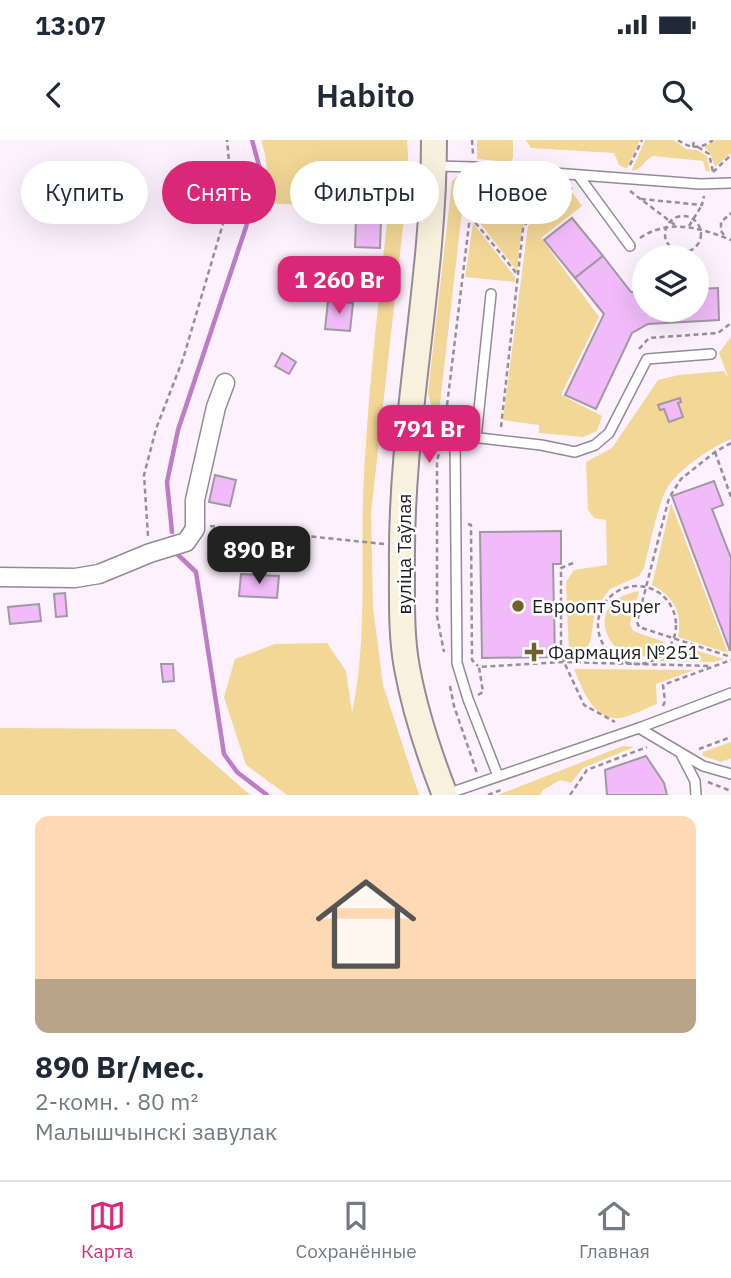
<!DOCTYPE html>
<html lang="ru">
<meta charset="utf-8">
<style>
:root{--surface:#fff;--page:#f2f2f3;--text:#1f2937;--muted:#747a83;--line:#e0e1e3;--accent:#db2777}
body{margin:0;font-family:"IBM Plex Sans",sans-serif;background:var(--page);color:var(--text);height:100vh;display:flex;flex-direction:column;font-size:26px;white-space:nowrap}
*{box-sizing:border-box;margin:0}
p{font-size:23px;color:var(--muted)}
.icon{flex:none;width:38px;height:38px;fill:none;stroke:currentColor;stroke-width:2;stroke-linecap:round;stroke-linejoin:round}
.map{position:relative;height:655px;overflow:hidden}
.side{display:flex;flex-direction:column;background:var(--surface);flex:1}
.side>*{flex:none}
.hud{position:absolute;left:21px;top:21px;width:690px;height:63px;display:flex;gap:14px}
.tools{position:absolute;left:632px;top:105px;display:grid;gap:14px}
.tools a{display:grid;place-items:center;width:77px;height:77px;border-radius:50%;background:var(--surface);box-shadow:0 7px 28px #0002;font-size:35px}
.price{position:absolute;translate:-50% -60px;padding:0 16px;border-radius:14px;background:var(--accent);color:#fff;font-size:23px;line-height:46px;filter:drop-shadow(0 2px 4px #0008)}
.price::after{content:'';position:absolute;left:50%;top:42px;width:21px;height:16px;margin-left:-10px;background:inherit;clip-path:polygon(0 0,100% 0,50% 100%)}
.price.selected{background:#222;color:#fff}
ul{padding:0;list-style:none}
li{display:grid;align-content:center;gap:14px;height:371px;padding:0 35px}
li span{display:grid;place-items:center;height:217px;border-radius:14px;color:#555}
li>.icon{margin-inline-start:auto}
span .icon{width:126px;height:126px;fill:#fffc;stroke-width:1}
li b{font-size:30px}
.chip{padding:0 24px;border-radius:32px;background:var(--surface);box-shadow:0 7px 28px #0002;font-size:24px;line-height:63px}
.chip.selected{background:var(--accent);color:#fff}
.status{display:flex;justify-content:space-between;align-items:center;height:49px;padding:0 35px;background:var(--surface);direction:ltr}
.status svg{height:19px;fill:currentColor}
header{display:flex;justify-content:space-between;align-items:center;height:91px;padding:0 35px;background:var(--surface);font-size:32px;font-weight:600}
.dock{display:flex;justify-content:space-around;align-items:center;height:98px;border-top:2px solid var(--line);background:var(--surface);font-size:19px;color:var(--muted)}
.dock a{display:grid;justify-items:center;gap:4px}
.dock .selected{color:var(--accent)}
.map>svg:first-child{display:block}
.green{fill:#f2d797}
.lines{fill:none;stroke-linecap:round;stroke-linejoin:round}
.stream{stroke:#bd7cc6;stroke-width:4.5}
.building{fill:#f1bbf9;stroke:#a198a3;stroke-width:2}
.lane-casing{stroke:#948a95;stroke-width:12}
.street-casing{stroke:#948a95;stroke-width:21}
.secondary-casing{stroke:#948a95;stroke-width:28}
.path{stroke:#968f97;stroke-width:2.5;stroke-dasharray:5 3.5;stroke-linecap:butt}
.lane{stroke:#fff;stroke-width:9}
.street{stroke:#fff;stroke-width:18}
.secondary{stroke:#f9f1dd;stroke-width:24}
.poi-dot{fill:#725f2e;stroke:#fff;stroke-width:2.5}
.labels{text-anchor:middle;stroke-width:5;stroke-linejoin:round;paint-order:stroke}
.street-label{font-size:19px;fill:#211e22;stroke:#fff}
.poi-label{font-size:19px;fill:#211e22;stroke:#fff;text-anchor:start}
</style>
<div class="status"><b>13:07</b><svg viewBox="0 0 49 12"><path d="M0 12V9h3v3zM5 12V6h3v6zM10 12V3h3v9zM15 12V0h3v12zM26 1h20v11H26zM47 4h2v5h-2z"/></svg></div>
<header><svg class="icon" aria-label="back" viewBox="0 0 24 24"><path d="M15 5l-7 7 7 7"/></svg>Habito<svg class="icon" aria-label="search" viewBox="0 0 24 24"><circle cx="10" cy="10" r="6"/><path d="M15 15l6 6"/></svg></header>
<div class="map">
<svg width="731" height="655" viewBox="0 0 731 655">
<rect width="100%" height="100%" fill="#fcf1fd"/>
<g class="green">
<path d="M261,0H407L409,33L371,373L373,467L383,545L419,655H287L246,625L224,557L235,519L275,504L327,503L346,531L352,573C367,502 361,428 363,355C367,261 378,167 388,73L386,69L262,63C268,40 269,23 261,0Z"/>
<polygon points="477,0 513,0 513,18 510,22 477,19"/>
<polygon points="526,0 640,0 627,29 619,25 614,13 531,8"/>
<path d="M645,0H674L686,9L697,10L707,16L710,31H706L703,21L653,16C644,19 641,32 632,30Z"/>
<polygon points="716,0 731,0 731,13 715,27 710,13 704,7"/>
<polygon points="458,36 466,36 439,272 431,265 428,253 452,41"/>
<path d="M480,39L555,42L567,48C522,75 522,80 517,131L473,74L475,41Z"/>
<polygon points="572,52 582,66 541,98 599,177 561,255 602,276 597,291 583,297 539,293 539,285 503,280 528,86 539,75"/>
<polygon points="473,83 515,137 515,142 465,137"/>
<path d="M731,197V299C711,307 672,333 664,354C655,377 650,404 644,428L639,436L610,449L595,469L591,499L582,519H572L569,512L566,442L574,430L607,425L606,380L594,378L588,370L586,322L612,308L658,240L679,235L724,231L729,239L719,213Z"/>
<path d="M671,363L728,513L678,497C683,473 673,456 652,445Z"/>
<path d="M639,451L630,484L633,491L664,502C627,552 566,464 639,451Z"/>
<polygon points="675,504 724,519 714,522 658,521 670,514"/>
<path d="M574,529L694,530L656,544L657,564C646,568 632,576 620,578C593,581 582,548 574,529Z"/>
<polygon points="0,588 175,589 250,655 0,655"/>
<polygon points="731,602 731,618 721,622 703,616 703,612"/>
<polygon points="623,606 634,607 583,628 571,643 560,640 543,650 540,655 498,655"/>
</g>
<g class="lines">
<g class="stream">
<polyline points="172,392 167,342 178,290 246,87 261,33 252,0"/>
<polyline points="176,413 196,432 224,614 237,632 267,655"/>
</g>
</g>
<g class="building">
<polygon points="572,78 603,116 575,138 544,100"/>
<polygon points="356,79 381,80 380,108 355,107"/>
<polygon points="603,116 631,152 644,152 644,170 696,170 696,149 718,148 719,180 648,184 632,193 596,269 565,255 604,174 575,138"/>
<polygon points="328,161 353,163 350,191 325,189"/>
<polygon points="282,213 296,222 289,234 275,226"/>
<polygon points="680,258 681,262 678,263 683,277 669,282 664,269 660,270 658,265"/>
<polygon points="215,335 236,340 230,366 209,362"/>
<polygon points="714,341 723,365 712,369 731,418 730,511 672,356"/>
<polygon points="561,391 561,424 553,424 555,517 482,518 480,392"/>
<polygon points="284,398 297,400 293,423 280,421"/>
<polygon points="241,434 279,436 277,458 239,456"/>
<polygon points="65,453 67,476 56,477 54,454"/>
<polygon points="39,464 41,481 10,484 8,467"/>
<polygon points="161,524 173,524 174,541 163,542"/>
<polygon points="646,616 664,643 667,655 607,655 605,630"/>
</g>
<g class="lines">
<g class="lane-casing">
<g id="lane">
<polyline points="436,26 473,27 700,44 731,43"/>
<polyline points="578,35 630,106"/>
<polyline points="411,290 541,305 575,312 595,305 609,293 647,219 711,214"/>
<polyline points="455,296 457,523 468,559 498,636"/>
<polyline points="476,298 491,154"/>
<polyline points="639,588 703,626 731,634"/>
<polyline points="682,616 695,641 696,655"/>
<polyline points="447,654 639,588 731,553"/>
</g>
</g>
<g class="street-casing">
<polyline id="street" points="0,437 75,438 99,434 150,413 186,402 195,389 195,360 216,267 225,243"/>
</g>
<g class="secondary-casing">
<path id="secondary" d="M434,0C434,143 400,284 402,428C402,461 401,496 407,528C415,572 429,614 445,655"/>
</g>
<g class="path">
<polyline points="472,0 473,14"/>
<path d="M678,0C690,9 701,9 713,0"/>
<polyline points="693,7 694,0"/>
<polyline points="698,7 709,14 713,32"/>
<polyline points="630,25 642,0"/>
<polyline points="713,32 731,15"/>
<polyline points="630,51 675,85"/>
<polyline points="641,59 702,65 704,56"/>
<circle cx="683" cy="94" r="18"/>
<polyline points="470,76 518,135"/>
<polyline points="689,86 702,65"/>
<polyline points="724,95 721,91 721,82 731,73"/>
<path d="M640,98C669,78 701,88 731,100"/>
<polyline points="639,209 649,198 718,193 731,183"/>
<polyline points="445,279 466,282"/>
<polyline points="445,282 470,76 472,38"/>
<polyline points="501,287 523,89 532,73 572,48"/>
<polyline points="731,303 715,312 681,339 669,358 637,482 639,487 731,517"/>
<polyline points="441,306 437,321 437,476 444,512"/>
<polyline points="715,312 731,357"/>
<polyline points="468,384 471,385 472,520 478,526"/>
<polyline points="210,386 384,404"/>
<polyline points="148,396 144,335 156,289 183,219 232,53 227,0"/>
<polyline points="573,423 561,428 561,504 564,522 711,526"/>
<circle cx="637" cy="485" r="39"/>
<polyline points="450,546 454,566 477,633"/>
<polyline points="478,555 483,552 479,527 564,522 584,565 615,582"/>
<polyline points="663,566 665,561 663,545 731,520"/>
<polyline points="699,609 731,597"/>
<polyline points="708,642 731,651"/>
<polyline points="488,655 501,650"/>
<polyline points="570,655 587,630 647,607"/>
</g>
<use href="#lane" class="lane"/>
<use href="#street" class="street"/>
<use href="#secondary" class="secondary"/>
</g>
<g class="poi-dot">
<circle cx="518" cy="466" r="7"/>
<path d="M530.5 501.5h7v7h7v7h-7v7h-7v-7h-7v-7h7z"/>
</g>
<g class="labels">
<g class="street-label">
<text transform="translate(404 414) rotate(-90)" y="7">вуліца Таўлая</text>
</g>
<g class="poi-label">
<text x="532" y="473">Евроопт Super</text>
<text x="548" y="519">Фармация №251</text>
</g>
</g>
</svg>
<div class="tools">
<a><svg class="icon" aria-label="layers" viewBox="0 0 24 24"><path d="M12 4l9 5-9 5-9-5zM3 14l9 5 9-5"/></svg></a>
</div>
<b class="price" style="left:339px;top:176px">1 260 Br</b>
<b class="price" style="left:429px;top:325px">791 Br</b>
<b class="price selected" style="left:259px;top:446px">890 Br</b>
<div class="hud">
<a class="chip">Купить</a>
<a class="chip selected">Снять</a>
<a class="chip">Фильтры</a>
<a class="chip">Новое</a>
</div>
</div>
<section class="side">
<ul>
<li><span style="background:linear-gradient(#ffd9b3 75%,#b9a48a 0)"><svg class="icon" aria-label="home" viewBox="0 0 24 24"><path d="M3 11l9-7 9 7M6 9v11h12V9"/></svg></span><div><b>890 Br/мес.</b><p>2-комн. · 80 m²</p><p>Малышчынскі завулак</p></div></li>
</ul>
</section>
<nav class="dock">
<a class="selected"><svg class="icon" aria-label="map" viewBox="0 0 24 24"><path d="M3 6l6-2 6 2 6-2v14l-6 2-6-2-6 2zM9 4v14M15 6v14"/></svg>Карта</a>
<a><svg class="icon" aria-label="saved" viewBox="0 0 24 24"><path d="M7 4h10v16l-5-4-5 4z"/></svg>Сохранённые</a>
<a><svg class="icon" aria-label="home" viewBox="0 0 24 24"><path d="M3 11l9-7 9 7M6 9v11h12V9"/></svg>Главная</a>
</nav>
